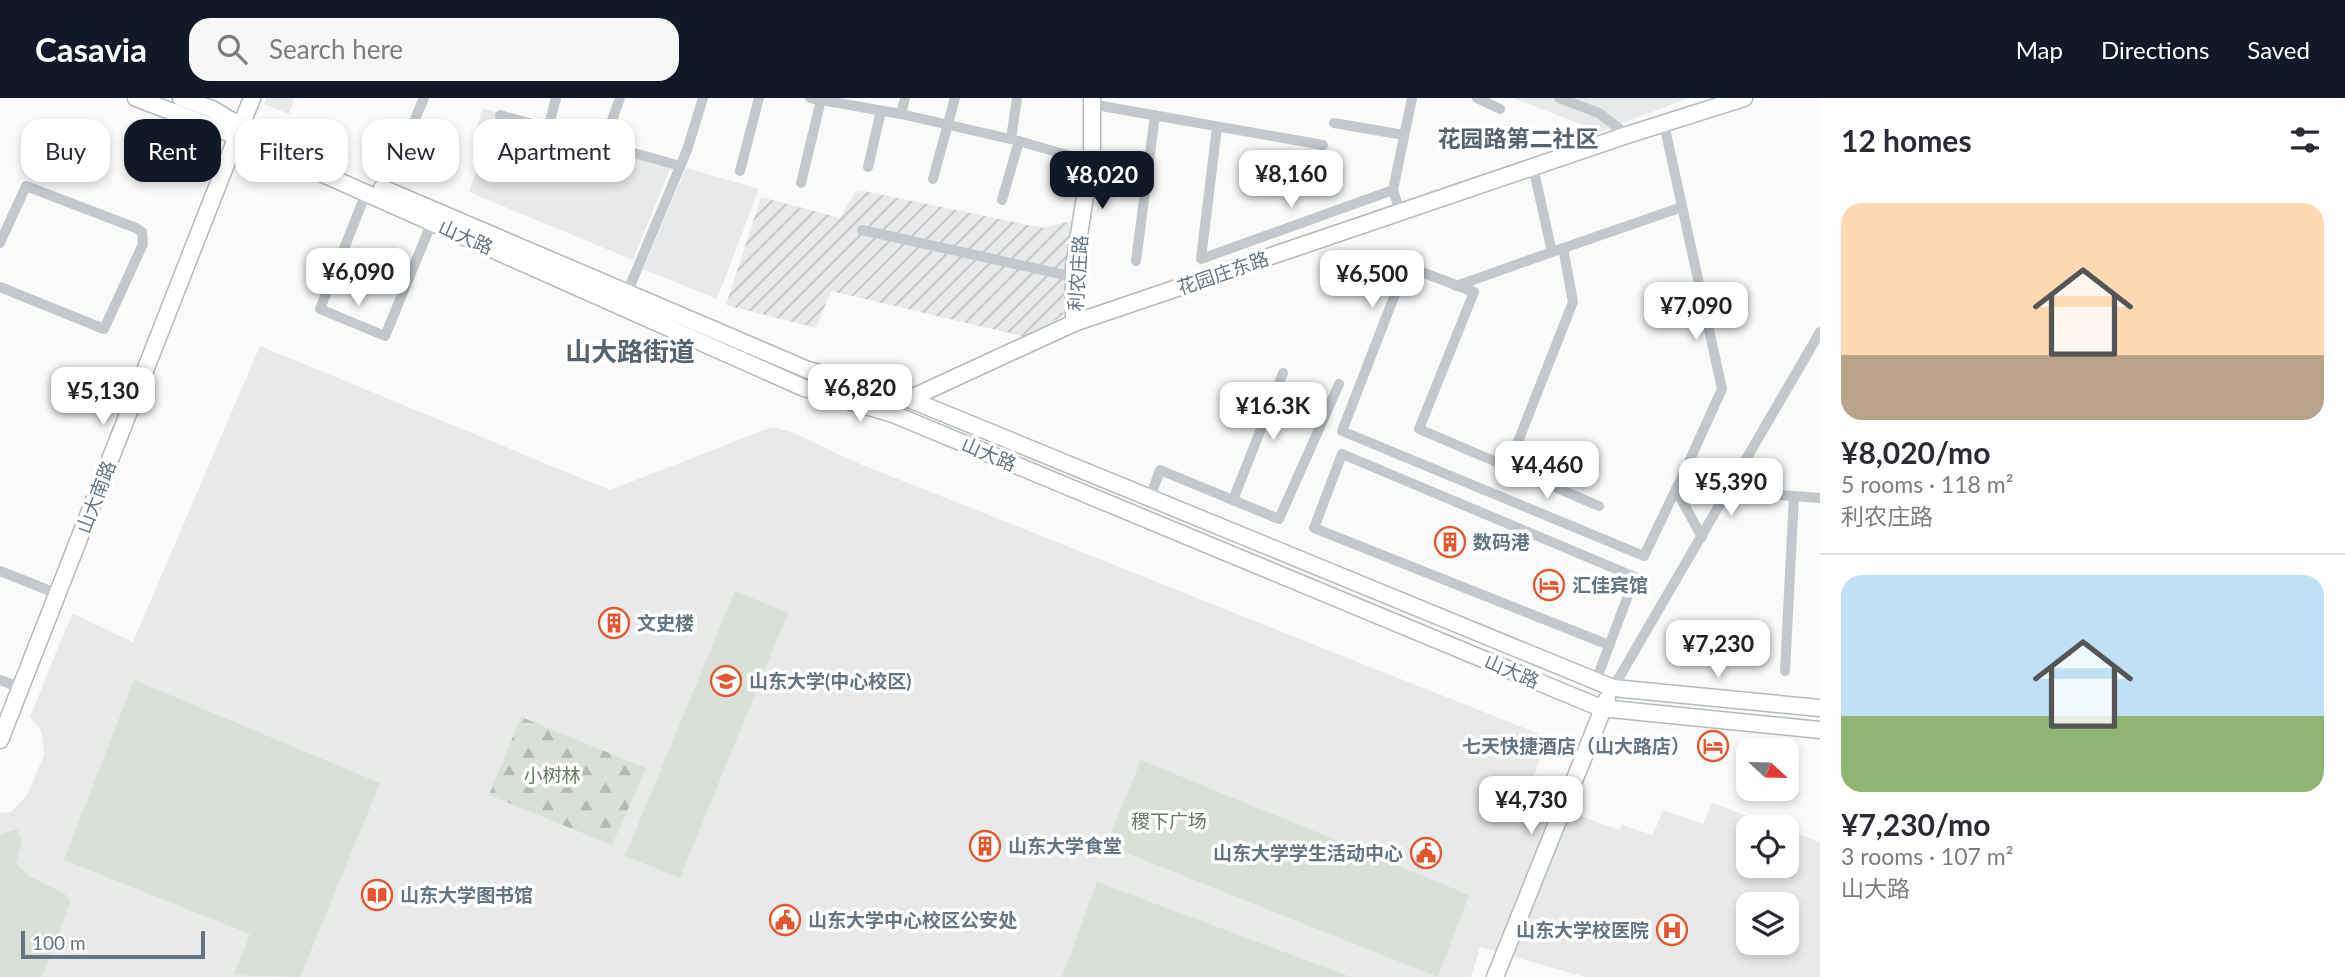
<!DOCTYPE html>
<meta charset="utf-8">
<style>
:root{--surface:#fff;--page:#f7f7f7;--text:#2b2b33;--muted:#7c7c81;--line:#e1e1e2;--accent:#111827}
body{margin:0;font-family:Lato,"Noto Sans SC",sans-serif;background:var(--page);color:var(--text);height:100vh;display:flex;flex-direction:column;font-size:26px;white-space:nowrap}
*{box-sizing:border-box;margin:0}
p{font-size:23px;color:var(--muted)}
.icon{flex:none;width:38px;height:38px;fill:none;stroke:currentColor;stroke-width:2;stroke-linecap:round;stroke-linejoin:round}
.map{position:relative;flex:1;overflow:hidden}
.details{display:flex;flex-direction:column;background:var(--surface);width:525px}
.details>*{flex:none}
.banner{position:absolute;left:21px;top:21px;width:665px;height:63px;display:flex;gap:14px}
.needle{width:46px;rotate:112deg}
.buttons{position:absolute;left:1736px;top:640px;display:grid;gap:14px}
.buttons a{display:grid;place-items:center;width:63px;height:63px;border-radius:14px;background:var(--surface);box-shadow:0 4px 10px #0003;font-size:35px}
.scale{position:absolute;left:21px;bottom:18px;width:184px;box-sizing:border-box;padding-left:7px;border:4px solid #657683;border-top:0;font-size:19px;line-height:24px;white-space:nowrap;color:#657683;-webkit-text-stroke:5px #fff;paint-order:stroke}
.price{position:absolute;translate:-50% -60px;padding:0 16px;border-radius:14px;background:#fff;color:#222;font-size:23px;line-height:46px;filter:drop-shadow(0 2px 4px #0008)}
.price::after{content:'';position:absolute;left:50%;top:42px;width:21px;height:16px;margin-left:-10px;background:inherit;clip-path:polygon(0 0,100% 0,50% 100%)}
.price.on{background:var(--accent);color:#fff}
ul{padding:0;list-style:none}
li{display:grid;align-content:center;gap:14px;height:371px;padding:0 21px}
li+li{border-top:2px solid var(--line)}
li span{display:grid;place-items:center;height:217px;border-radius:21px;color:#555}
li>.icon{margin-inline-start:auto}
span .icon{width:126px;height:126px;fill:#fffc;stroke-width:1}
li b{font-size:30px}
h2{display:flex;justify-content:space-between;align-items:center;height:84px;padding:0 21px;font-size:30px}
.chip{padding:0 24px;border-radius:21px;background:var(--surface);box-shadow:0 4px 10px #0003;font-size:24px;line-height:63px}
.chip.on{background:var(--accent);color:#fff}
header{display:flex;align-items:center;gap:42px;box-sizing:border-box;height:98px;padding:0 35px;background:var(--accent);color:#fff}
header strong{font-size:33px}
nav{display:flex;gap:38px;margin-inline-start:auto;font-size:24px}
.search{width:490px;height:63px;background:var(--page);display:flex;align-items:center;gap:18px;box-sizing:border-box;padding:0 24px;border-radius:21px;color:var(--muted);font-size:26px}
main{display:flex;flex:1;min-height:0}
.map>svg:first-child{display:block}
.built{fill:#e8e9e9;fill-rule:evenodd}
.industrial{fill:url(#industrial-furrows)}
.forest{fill:url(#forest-firs)}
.park{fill:#dadfd7}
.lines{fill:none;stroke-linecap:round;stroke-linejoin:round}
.secondary-casing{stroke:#b3babf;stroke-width:19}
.street{stroke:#c3c8cc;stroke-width:10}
.secondary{stroke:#fff;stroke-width:16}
.labels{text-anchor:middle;stroke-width:7;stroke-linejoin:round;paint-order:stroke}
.street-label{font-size:19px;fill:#657683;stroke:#fff}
.poi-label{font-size:19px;font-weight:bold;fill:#657683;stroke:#fff;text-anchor:start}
.park-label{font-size:19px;fill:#687a64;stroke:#fff}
.quarter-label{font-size:23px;font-weight:bold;fill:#57646e;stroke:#fff}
.district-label{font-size:26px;font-weight:bold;fill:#57646e;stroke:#fff}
</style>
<header>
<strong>Casavia</strong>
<div class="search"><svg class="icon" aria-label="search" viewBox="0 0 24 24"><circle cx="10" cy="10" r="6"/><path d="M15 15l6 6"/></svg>Search here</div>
<nav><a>Map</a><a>Directions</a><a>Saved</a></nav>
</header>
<main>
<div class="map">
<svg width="1820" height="879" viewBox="0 0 1820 879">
<defs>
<pattern id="industrial-furrows" width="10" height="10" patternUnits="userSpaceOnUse" patternTransform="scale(1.75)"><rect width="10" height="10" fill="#e8e9e9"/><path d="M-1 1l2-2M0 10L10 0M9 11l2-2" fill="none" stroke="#c0c1c2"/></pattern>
<pattern id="forest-firs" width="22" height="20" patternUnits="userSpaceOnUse" patternTransform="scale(1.75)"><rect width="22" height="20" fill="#dadfd7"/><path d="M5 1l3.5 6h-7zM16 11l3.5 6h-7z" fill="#b4b9b4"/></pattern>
</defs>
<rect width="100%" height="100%" fill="#fafaf8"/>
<g class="built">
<polygon points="266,0 294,0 289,16 264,6"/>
<polygon points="1513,0 1688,0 1600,34"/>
<polygon points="482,10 672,66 633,162 469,94 484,50 474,45"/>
<polygon points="686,70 759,91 717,201 643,171"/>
<path d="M260,248L610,392L772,329L792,334L855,364L1547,639L1528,696L1578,717L1619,732L1622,727L1653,737L1663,712L1703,726L1712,705L1781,730H1748V768H1787V732L1820,744V879H1585L1480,849L1471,879H0V715L11,714L27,697L44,657L42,634L30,619L61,542L73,516L133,544ZM1748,807H1787V845H1748Z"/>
</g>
<polygon class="industrial" points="864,93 1043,130 1075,122 1063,218 1026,239 831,193 816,230 726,207 761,99 840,120 855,94"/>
<polygon class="forest" points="521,619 646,670 612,747 489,697"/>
<g class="park">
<polygon points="735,493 788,515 680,780 625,758"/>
<polygon points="134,582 380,685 300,879 234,877 250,836 64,762"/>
<polygon points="1141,662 1469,797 1438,879 1106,747"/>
<polygon points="18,731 22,744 16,765 29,778 65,796 70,804 42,879 0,879 0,736"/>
<polygon points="1097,784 1351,879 1062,879"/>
</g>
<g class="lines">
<g class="secondary-casing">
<g id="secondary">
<polyline points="136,0 242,40 804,290 893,316 1601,610 1820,632"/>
<polyline points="181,0 212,11 252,35"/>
<polyline points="382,90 808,272 909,301 1613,590 1820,610"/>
<polyline points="1074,225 1074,169 1092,54 1092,0"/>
<polyline points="909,301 1074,225 1627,37 1744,0"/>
<polyline points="0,642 252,0"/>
<polyline points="1495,879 1607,601"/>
</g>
</g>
<g class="street">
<polyline points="810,0 901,16 1019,43 1091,64"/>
<polyline points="1477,0 1500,11"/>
<polyline points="1559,0 1599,15 1627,37"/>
<polyline points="1096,7 1323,47"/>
<polyline points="901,16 905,0"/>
<polyline points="500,17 680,68"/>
<polyline points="1334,25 1404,37"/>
<polyline points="1664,26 1722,291 1676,392 1702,439"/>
<polyline points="1217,29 1201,161 1393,92"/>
<polyline points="548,31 556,0"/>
<polyline points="1011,41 1017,0"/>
<polyline points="603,47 620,0"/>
<polyline points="402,51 424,0"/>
<polyline points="868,69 881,13"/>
<polyline points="1533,69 1552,154 1682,109"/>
<polyline points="740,73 759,0"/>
<polyline points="933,81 955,0"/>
<polyline points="801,85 821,2"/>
<polyline points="366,95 320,211 385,238 432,124"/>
<polyline points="1002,102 1019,43"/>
<polyline points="1400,114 1393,92 1412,0"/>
<polyline points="862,132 1074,179"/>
<polyline points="0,145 26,88 136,130 142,134 143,146 104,231 0,189"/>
<polyline points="1563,150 1573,204 1508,369 1419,331 1474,194 1406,168 1342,333 1644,458 1678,387"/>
<polyline points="1136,163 1155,17"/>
<polyline points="1456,188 1552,154"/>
<polyline points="627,195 687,52 703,0"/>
<polyline points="1508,369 1599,408"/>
<polyline points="1729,393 1820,400"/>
<polyline points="1150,400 1160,372 1279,421 1339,286"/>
<polyline points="1233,402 1283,275"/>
<polyline points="0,473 58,496"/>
<polyline points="1600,572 1635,479 1342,356 1314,430 1609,547"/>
<polyline points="1785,573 1794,398"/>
<polyline points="0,582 21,590"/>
<polyline points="1613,590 1820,234"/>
</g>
<use href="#secondary" class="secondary"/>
</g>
<defs>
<g id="building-ring" transform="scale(1.575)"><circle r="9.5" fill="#fff" stroke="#e4572e" stroke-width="1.5"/><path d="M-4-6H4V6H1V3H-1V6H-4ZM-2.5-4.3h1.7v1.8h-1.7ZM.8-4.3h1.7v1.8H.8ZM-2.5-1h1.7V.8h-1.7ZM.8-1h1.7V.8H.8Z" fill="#e4572e"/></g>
<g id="hotel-ring" transform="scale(1.575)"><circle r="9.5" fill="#fff" stroke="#e4572e" stroke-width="1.5"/><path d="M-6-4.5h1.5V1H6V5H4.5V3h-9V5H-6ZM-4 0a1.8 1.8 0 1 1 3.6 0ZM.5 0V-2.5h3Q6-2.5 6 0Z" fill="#e4572e"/></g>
<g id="university-ring" transform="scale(1.575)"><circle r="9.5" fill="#fff" stroke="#e4572e" stroke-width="1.5"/><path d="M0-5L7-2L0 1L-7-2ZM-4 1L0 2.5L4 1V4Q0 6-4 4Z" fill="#e4572e"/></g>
<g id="civic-ring" transform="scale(1.575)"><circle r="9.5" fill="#fff" stroke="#e4572e" stroke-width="1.5"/><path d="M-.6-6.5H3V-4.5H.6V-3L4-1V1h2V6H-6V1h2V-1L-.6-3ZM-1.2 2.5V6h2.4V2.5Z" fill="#e4572e"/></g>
<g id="library-ring" transform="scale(1.575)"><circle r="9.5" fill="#fff" stroke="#e4572e" stroke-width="1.5"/><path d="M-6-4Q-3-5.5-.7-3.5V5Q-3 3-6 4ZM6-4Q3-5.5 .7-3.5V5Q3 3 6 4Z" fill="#e4572e"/></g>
<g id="hospital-ring" transform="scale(1.575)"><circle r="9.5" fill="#fff" stroke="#e4572e" stroke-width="1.5"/><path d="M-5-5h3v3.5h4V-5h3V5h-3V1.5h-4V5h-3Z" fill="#e4572e"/></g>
</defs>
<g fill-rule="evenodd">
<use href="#building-ring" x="1450" y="444"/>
<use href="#hotel-ring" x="1549" y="487"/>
<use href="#building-ring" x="614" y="525"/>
<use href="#university-ring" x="726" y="583"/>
<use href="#hotel-ring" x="1713" y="648"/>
<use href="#building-ring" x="985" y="748"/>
<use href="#civic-ring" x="1426" y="755"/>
<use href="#library-ring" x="377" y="797"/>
<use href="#civic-ring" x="785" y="822"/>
<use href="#hospital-ring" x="1672" y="832"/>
</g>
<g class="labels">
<g class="street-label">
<text transform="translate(466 139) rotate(24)" y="7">山大路</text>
<text transform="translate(1078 175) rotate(-86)" y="7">利农庄路</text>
<text transform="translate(1223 175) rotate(-19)" y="7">花园庄东路</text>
<text transform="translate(989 356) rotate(23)" y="7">山大路</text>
<text transform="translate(96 399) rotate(-69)" y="7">山大南路</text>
<text transform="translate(1512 573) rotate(23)" y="7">山大路</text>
</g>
<g class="poi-label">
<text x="1473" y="451">数码港</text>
<text x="1572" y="494">汇佳宾馆</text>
<text x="637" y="532">文史楼</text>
<text x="749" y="590">山东大学(中心校区)</text>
<text x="1690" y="655" text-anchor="end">七天快捷酒店（山大路店）</text>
<text x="1008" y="755">山东大学食堂</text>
<text x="1403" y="762" text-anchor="end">山东大学学生活动中心</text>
<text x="400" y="804">山东大学图书馆</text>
<text x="808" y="829">山东大学中心校区公安处</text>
<text x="1649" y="839" text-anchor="end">山东大学校医院</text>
</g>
<g class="park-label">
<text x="552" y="684">小树林</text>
<text x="1169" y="730">稷下广场</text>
</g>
<g class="quarter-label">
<text x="1518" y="49">花园路第二社区</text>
</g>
<g class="district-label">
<text x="630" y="263">山大路街道</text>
</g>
</g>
</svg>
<div class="buttons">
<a><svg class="needle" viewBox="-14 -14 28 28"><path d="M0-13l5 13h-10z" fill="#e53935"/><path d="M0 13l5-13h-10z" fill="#7c7c81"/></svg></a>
<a><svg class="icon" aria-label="locate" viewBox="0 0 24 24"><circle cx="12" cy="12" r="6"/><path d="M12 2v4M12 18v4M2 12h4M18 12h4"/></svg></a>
<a><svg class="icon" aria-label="layers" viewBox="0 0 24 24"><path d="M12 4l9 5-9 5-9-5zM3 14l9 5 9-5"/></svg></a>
</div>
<div class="scale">100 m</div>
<b class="price" style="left:1291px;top:112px">¥8,160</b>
<b class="price on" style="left:1102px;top:113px">¥8,020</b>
<b class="price" style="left:358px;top:210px">¥6,090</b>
<b class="price" style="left:1372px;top:212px">¥6,500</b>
<b class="price" style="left:1696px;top:244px">¥7,090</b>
<b class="price" style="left:860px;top:326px">¥6,820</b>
<b class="price" style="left:103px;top:329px">¥5,130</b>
<b class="price" style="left:1273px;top:344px">¥16.3K</b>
<b class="price" style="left:1547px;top:403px">¥4,460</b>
<b class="price" style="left:1731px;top:420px">¥5,390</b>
<b class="price" style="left:1718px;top:582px">¥7,230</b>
<b class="price" style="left:1531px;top:738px">¥4,730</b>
<div class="banner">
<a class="chip">Buy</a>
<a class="chip on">Rent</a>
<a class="chip">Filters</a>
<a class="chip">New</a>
<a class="chip">Apartment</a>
</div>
</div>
<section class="details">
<h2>12 homes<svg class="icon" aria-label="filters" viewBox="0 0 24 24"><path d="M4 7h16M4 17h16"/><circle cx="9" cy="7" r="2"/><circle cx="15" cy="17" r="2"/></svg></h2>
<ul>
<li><span style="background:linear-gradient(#ffd9b3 70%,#b9a48a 0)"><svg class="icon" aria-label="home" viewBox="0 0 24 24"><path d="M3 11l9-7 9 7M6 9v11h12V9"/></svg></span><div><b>¥8,020/mo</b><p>5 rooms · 118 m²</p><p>利农庄路</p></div></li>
<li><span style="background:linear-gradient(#bfe0f5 65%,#8fb573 0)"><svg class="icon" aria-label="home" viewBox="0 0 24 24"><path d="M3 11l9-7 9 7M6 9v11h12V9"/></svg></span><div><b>¥7,230/mo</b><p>3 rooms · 107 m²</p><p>山大路</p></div></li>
</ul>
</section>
</main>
